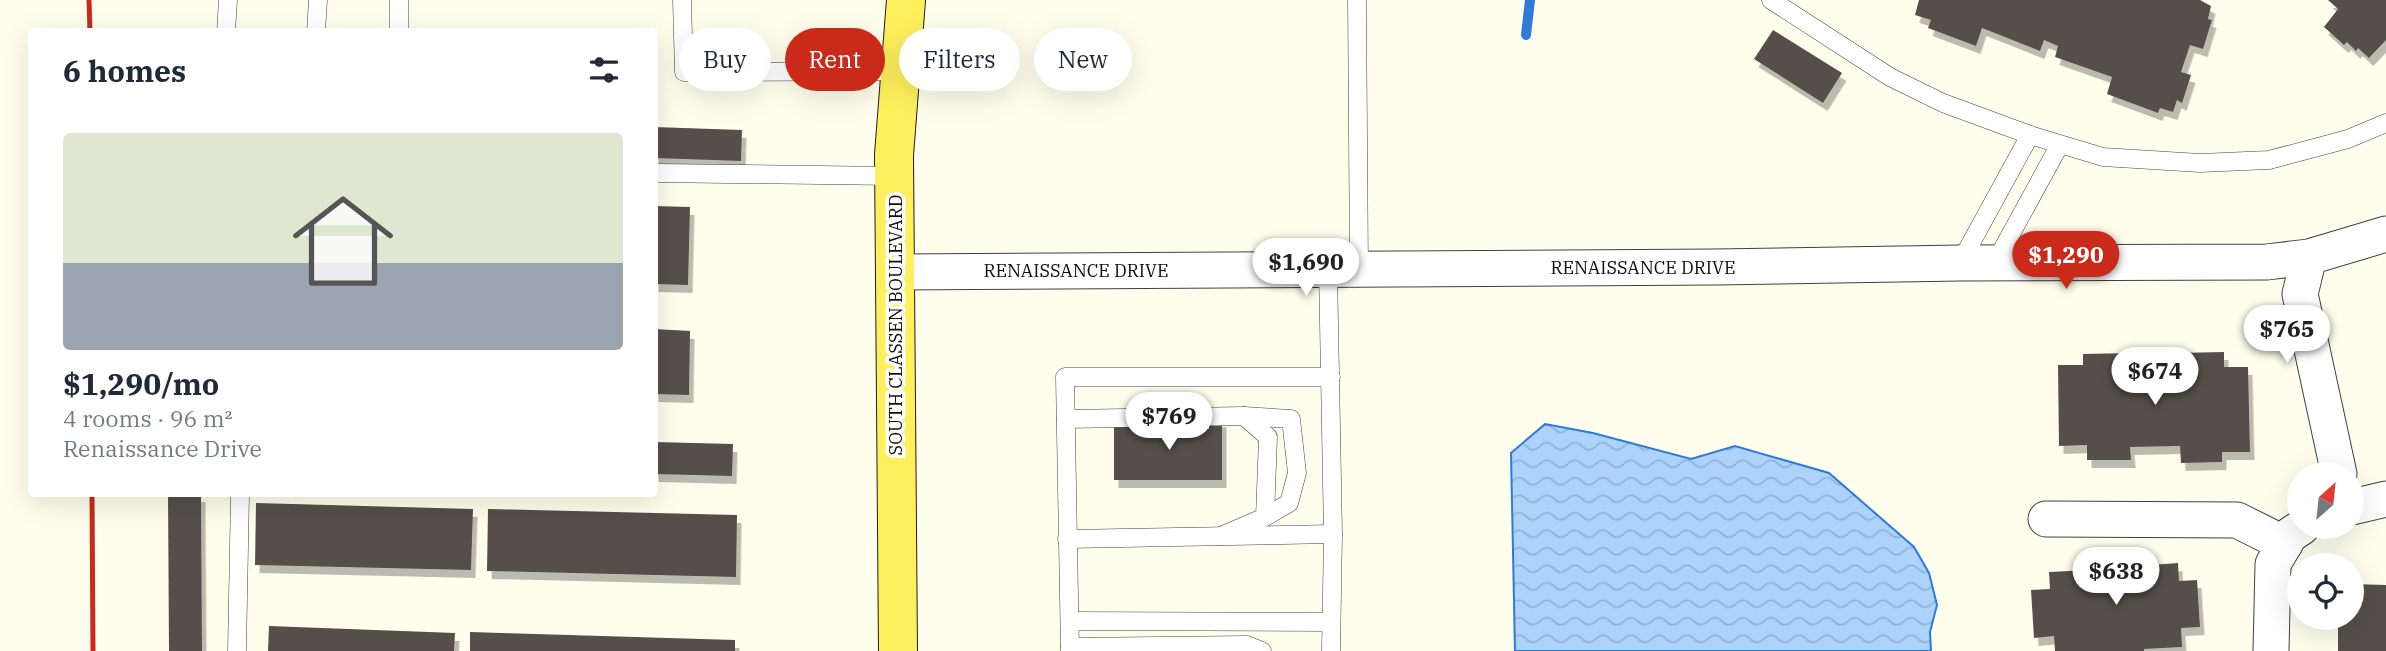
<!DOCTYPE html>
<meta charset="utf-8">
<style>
:root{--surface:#fff;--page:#f6f6f7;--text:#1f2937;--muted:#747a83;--line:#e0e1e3;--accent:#c92a19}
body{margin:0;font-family:"IBM Plex Serif",serif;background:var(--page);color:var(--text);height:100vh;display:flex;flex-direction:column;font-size:26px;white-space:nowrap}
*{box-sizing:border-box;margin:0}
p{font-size:23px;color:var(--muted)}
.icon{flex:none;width:38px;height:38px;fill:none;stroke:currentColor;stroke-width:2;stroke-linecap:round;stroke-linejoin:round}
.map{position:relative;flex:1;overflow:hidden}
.panel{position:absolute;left:28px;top:28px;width:630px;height:469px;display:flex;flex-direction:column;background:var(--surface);border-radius:7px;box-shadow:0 7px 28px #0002}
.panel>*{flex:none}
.top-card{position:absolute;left:679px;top:28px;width:665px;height:63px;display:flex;gap:14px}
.needle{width:46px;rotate:27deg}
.fabs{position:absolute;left:2287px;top:462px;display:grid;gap:14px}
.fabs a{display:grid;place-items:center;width:77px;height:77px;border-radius:50%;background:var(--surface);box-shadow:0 7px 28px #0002;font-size:35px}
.price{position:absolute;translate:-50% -60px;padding:0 16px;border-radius:24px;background:#fff;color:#222;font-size:23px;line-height:46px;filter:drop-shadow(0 2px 4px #0008)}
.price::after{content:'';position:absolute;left:50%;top:42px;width:21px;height:16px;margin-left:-10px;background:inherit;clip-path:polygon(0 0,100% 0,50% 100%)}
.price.current{background:var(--accent);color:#fff}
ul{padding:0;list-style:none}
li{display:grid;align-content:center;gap:14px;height:371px;padding:0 35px}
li+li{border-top:2px solid var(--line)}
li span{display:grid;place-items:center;height:217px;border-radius:7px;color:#555}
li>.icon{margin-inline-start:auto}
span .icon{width:126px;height:126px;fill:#fffc;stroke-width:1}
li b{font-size:30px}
h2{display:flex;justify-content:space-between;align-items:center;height:84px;padding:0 35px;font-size:30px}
.chip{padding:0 24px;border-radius:32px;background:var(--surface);box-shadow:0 7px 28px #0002;font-size:24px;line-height:63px}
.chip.current{background:var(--accent);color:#fff}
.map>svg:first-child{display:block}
.water{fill:url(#water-waves);stroke:#2d7bd9;stroke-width:2}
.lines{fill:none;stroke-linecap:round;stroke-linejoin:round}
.stream{stroke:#2d7bd9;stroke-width:10}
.building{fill:#575048;filter:url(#shadow)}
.lane-casing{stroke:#404040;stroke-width:19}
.street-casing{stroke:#404040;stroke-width:37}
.primary-casing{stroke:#1e1e1e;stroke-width:40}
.lane{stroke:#fff;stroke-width:18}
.street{stroke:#fff;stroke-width:35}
.primary{stroke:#ffef5d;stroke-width:38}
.rail{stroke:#c92a19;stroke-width:5}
.labels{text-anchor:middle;stroke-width:7;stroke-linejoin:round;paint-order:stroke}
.street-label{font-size:18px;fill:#0d0d0d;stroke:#fff}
</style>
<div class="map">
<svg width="2386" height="651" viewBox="0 0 2386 651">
<defs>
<pattern id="water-waves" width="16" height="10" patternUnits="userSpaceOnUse" patternTransform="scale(1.75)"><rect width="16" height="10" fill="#add2fc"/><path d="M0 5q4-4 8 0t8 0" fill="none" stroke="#94b3d7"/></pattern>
<filter id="shadow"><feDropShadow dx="4.5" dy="8" stdDeviation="0" flood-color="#0004"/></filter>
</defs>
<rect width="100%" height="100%" fill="#fffeed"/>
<polygon class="water" points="1545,424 1593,433 1691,459 1735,446 1829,473 1914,547 1929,573 1937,605 1930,632 1931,651 1515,651 1511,453"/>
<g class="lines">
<polyline class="stream" points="1526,35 1530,0"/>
</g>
<g class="building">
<polygon points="1919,0 2200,0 2211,6 2208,19 2212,20 2203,49 2190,45 2181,72 2191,75 2182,103 2177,100 2173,112 2160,108 2158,113 2107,94 2112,77 2055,57 2058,46 2044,40 2040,51 1982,28 1976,46 1928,28 1931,20 1915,15"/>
<polygon points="2328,0 2386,0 2386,40 2369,58 2358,48 2356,51 2347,42 2344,45 2324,27 2338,9"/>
<polygon points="1773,30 1842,73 1823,103 1754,59"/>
<polygon points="654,127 742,130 741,161 654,158"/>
<polygon points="654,206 690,207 688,285 654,284"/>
<polygon points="654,329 690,331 689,395 654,394"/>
<polygon points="2224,352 2224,367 2248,367 2250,452 2222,452 2222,462 2181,463 2180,446 2130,447 2131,460 2087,460 2087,445 2059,446 2058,365 2083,365 2083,354 2132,353 2132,366 2176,365 2175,353"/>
<polygon points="1167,419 1188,419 1188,429 1209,429 1209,419 1222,419 1222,480 1114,480 1114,426 1167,426"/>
<polygon points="654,442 733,444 732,476 654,474"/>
<polygon points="168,494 201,494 202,651 169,651"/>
<polygon points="256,503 473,509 471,570 255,565"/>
<polygon points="488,509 737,515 736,577 487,571"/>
<polygon points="2138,555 2138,566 2178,563 2179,581 2197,580 2200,627 2181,628 2182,647 2144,649 2144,651 2055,651 2054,636 2034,638 2031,590 2050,589 2049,572 2089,570 2088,558"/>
<polygon points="2352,584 2386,585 2386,651 2338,651 2338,618 2352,618"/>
<polygon points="269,626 455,633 454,651 268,651"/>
<polygon points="470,632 735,640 735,651 470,651"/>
</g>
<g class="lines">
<g class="lane-casing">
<g id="lane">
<polyline points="682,0 684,72 901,71"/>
<polyline points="1357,0 1359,270"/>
<polyline points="1771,0 1890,77 1943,103 2030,135 2103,157 2200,163 2269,160 2348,139 2386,123"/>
<polyline points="226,32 228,0"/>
<polyline points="316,32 318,0"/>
<polyline points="399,32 399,0"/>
<polyline points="654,173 894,176"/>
<polyline points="1960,263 2030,135"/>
<polyline points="1995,263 2059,146"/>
<polyline points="1328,270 1333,534 1331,651"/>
<polyline points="1244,416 1291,419 1297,473 1289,503 1265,517"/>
<polyline points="1066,419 1244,416 1268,437 1265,517 1221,536"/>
<polyline points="1067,539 1333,534"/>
<polyline points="1070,621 1331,622"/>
<polyline points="1070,647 1247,645 1262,651"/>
<polyline points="237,651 240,494"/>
<polyline points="1070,651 1065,377 1331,377"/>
</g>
</g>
<g class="street-casing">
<g id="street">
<polyline points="2309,257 2300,294 2339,474"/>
<polyline points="896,272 1715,267 1960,263 2267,262 2309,257 2386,234"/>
<polyline points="2352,507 2386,499"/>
<polyline points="2046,519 2237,520 2285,544"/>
<polyline points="2271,651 2273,564 2290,535 2302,527"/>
</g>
</g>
<g class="primary-casing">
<polyline id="primary" points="898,651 894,155 906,0"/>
</g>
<use href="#lane" class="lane"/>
<use href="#street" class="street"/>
<use href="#primary" class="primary"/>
<g class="rail">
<polyline points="89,0 90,32"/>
<polyline points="92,494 93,651"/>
</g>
</g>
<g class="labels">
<g class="street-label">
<text x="1643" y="274">RENAISSANCE DRIVE</text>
<text x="1076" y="277">RENAISSANCE DRIVE</text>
<text transform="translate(896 325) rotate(-90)" y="6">SOUTH CLASSEN BOULEVARD</text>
</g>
</g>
</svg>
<div class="fabs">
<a><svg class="needle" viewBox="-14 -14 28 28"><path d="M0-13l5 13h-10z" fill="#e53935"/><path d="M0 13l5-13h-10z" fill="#747a83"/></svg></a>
<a><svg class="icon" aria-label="locate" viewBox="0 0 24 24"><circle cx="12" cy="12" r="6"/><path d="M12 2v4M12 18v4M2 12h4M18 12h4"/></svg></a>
</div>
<b class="price current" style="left:2066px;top:291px">$1,290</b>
<b class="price" style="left:1306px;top:298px">$1,690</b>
<b class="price" style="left:2287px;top:365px">$765</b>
<b class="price" style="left:2155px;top:407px">$674</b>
<b class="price" style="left:1169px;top:452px">$769</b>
<b class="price" style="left:2116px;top:607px">$638</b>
<div class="top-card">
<a class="chip">Buy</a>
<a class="chip current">Rent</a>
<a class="chip">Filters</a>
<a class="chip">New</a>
</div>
<section class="panel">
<h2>6 homes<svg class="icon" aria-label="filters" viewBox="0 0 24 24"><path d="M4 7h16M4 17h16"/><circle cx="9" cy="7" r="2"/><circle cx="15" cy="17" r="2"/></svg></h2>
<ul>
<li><span style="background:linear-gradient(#dfe7d0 60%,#9aa5b1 0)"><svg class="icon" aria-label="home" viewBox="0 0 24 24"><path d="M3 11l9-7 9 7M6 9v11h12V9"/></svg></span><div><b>$1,290/mo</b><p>4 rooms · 96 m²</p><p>Renaissance Drive</p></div></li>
</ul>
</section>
</div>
